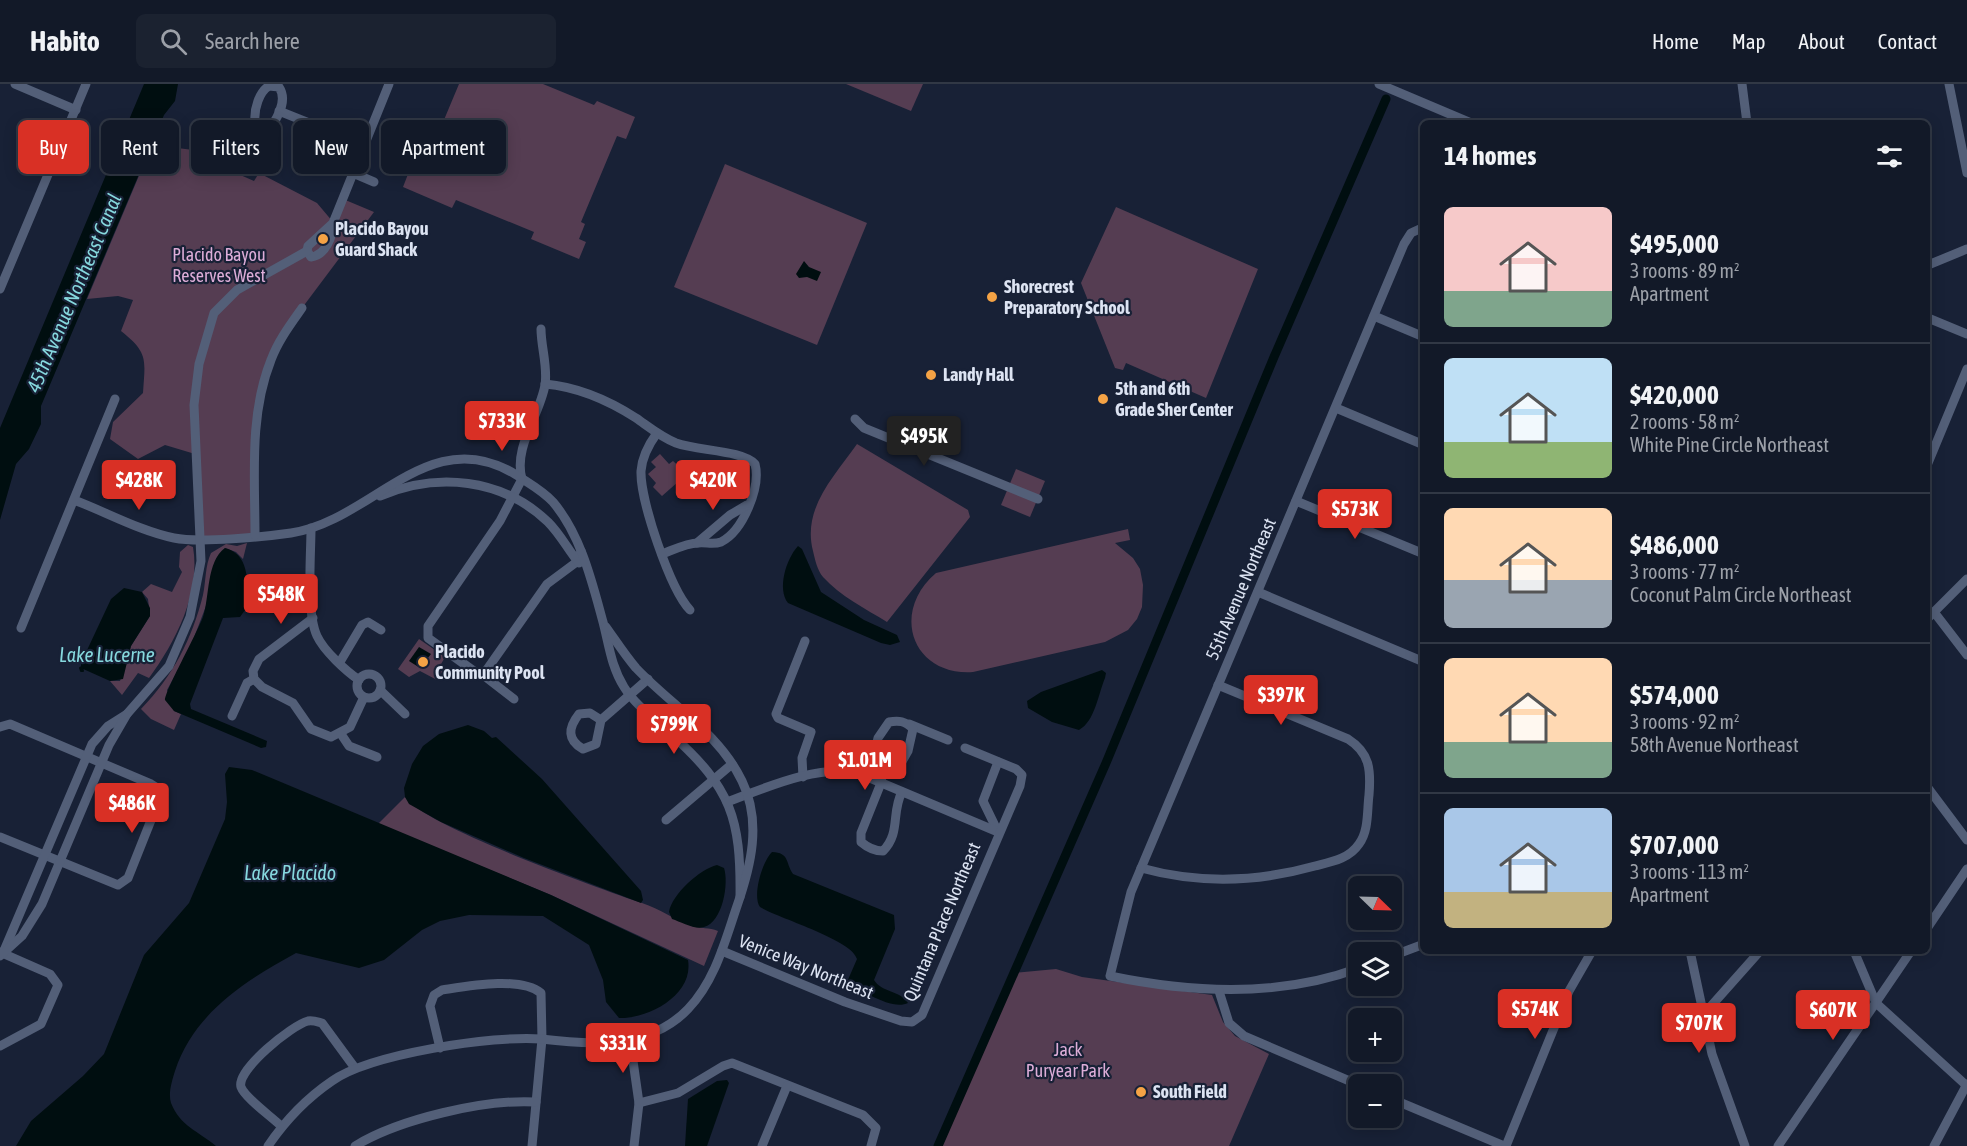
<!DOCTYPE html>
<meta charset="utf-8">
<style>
:root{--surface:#121928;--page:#1b2230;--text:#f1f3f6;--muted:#9ca0a8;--line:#313845;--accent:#d93025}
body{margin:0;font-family:"Asap Condensed",sans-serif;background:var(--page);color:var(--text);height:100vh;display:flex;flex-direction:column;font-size:22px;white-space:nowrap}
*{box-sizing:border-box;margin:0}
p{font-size:20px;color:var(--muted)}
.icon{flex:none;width:33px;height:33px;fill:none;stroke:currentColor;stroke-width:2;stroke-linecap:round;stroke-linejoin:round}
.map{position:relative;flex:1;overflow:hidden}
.panel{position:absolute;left:1420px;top:36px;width:510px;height:834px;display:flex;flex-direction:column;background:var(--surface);border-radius:9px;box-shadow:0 3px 15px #0003,0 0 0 2px var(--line)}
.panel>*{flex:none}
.hud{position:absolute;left:18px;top:36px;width:570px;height:54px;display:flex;gap:12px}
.needle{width:39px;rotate:113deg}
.fabs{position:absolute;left:1348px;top:792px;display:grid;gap:12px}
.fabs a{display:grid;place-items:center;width:54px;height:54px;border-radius:9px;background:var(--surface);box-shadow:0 3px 15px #0003,0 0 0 2px var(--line);font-size:30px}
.price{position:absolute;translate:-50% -51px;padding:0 14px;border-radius:6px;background:var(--accent);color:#fff;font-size:20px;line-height:39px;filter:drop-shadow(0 2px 3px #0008)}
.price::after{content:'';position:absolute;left:50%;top:36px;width:18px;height:14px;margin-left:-9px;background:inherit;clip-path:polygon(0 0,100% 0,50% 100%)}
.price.active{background:#222;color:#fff}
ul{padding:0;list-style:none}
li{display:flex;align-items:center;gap:18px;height:150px;padding:0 24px}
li+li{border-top:2px solid var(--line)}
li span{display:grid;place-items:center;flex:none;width:168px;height:120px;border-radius:9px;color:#555}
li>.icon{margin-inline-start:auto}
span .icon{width:72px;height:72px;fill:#fffc;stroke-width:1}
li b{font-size:26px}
h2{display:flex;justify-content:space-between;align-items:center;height:72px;padding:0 24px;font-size:26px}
.tag{padding:0 21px;border-radius:9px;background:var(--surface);box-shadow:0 3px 15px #0003,0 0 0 2px var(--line);font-size:21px;line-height:54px}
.tag.active{background:var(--accent);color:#fff}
header{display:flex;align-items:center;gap:36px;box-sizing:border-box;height:84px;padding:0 30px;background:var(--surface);border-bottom:2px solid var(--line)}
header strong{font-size:28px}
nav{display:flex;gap:33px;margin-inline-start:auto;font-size:21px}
.search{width:420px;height:54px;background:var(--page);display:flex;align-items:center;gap:15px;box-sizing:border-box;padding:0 21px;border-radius:9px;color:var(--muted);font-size:22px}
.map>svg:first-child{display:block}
.green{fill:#553d52}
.water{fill:#000e10}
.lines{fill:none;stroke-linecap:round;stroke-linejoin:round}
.stream{stroke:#000e10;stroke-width:2}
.canal{stroke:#000e10;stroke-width:9}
.minor{stroke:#535f78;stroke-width:9}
.poi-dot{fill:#f5a345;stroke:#182136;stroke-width:2}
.labels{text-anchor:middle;stroke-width:4.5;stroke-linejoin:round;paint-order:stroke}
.poi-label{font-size:18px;font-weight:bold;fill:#dce3f2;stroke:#182136;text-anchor:start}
.park-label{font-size:18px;fill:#ddadd8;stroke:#182136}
.street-label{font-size:18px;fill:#dce3f2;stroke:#182136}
.water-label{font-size:20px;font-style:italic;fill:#86d8de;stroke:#182136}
</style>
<header>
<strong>Habito</strong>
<div class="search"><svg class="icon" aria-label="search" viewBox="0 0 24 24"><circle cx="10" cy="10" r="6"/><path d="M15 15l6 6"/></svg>Search here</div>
<nav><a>Home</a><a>Map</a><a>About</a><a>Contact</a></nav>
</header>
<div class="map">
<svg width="1967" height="1062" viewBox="0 0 1967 1062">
<rect width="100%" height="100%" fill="#182136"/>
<g class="green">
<polygon points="459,0 543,0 594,21 597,17 635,33 626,55 617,52 581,138 585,140 579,155 586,158 579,175 531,155 534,148 456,116 452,124 403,103 410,85 417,88 423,72 428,74"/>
<polygon points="846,0 923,0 911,27"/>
<path d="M154,56L177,64L210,68L220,82L254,97L259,89L317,119L333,138L343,115L374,128L302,224L279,258L261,305L255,451L200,456L195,370L165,361L138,375L110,355L113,338L143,309C145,276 149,269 121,247L133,216L118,212L87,215Z"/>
<polygon points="725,80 867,139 817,261 674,203"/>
<polygon points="1116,123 1258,185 1206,314 1126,279 1123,286 1115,284 1081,199"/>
<path d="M857,360L968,426L970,433L887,538C866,525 840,512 823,493C817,486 815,475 813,467C802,424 834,393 857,360Z"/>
<polygon points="660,370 669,380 673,377 687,390 662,412 653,403 656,399 648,390 656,383 651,378"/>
<polygon points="1016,385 1045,397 1030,433 1001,421"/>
<path d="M1128,445L1130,456L1115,459L1133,474L1140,485L1143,501L1142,523L1137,535L1128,546L1105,558L973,588C912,592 890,528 936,489Z"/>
<path d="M247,459L243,475L236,468L225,464L216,475L206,522L190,564L167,606L174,627L181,630L174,646L151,635L141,625C173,592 192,555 203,511C206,497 205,482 211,469L226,460L237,462Z"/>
<path d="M188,461L193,463C201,509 175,559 149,594L138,589L122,611L110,597H120L131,562L150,532L148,515L142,508L151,500L172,508L182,488L179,483L180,468Z"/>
<polygon points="419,555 445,573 440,582 444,585 437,596 420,587 409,593 398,585"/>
<path d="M405,713C424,742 601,805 642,819C660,825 675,836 692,842C701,845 709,843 718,847L704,882L551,811L378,740Z"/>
<polygon points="1056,885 1082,893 1212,911 1223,938 1235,952 1269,970 1229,1062 938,1062 1013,889"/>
</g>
<g class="water">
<polygon points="144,0 178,0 175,17 164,31 41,322 41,340 29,365 16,380 0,436 0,344"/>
<polygon points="473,43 485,48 492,46 495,51 491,61 486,63 481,56 470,52"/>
<polygon points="804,177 809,183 821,188 817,197 807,193 799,194 796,190"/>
<path d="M798,462L802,465L821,508L864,536L897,551L900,558L890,561L881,559L788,519C777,505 786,475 798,462Z"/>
<path d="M225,464C252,471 248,504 245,526L240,533L223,534L190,620L191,625L267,657L266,663L261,664L174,627L165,616C165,607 197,549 203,533C210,512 206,478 225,464Z"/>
<polygon points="124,504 142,508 150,524 150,532 131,562 123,595 110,597 81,584 81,579 111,515"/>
<polygon points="419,563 431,570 420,584 409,577"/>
<path d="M1102,586L1106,589L1105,594C1098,611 1095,637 1079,646L1052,638L1028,624L1027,617L1041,608Z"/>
<polygon points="468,641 484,647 492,654 496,653 542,695 641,807 643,816 641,819 524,774 441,738 409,720 405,713 404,704 412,680 423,662 439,650"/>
<path d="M229,683L252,686L551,811L688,876C694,911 648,935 619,934L606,918L603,896L589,861L543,832L469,831L440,837L422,846L384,876L359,884L296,869C245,897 194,929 175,987C172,997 168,1009 171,1019C180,1042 198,1047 216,1062H16L31,1037L83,992L104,970L144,871L189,819L225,735L227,718L225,690Z"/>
<path d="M772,768C790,769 785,778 793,790L894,831L895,845L874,896C882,909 900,906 908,919C892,927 861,906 847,898L857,875C853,856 778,834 760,823C752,812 762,778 772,768Z"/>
<path d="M717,781L724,784C729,799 723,838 704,843C695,846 681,838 672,835L669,828C672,810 700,785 717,781Z"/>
<polygon points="727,996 729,999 707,1062 685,1062 688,1015 717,997"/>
</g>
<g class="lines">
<polygon class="stream" points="82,583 83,587 81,587 80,584"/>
<polyline class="canal" points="938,1062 1106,679 1274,273 1386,15"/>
<g class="minor">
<polyline points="15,0 76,26"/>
<polyline points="1379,0 1471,39"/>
<polyline points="1742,0 1747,39"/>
<polyline points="1949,0 1967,89"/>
<path d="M269,2L279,3C287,15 280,29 273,40L263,42L255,37C254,25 259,8 269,2Z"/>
<polyline points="279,27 364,61"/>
<polyline points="353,89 374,98"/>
<path d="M333,139L308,162L307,167L311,173C326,171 333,152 333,139L389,0"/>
<polyline points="1928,181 1967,165"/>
<polyline points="0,205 86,0"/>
<polyline points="1374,232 1424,253"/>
<polyline points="1928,234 1967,250"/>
<path d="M541,245C541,263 548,283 545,301C540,331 513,363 522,395L500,437L428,542V554L478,590L483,591L547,500L578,477L581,467"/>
<path d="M545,300C579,303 608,316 636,334C649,343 661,353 676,359C698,367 742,366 755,380C761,403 743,447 721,458C713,461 706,458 698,459C687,459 673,466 662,470"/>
<polyline points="1336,324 1424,361"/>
<polyline points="855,335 864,344 1038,415"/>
<path d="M657,349C649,360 642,373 641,387C640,416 670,505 690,526"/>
<polyline points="1928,379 1967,285"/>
<path d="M380,412C437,388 502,394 548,438C561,451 568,466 579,479"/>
<path d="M74,416C106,428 140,447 174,454C200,459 263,453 291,449C373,437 430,335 518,392C530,400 543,407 553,418C581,451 592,498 603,538C609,561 611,582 624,603C635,621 656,636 672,651C731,704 741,734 740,813"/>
<polyline points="1296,417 1424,470"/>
<path d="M311,444C311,472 306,528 317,552C324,567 346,587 359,596"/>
<path d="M255,451C255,393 249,331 271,276C278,257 290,241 302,224"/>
<polyline points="697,459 730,431 747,421"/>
<polyline points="278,504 311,502"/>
<polyline points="1258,508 1424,578"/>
<polyline points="1934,528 1967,571"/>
<polyline points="313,534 259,575 253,587 254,595 262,603 293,619 311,645 331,653 350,643 364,613"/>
<polyline points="1928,534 1967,495"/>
<polyline points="21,544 115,315"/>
<polyline points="340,578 362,541 368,538 381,546"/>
<circle cx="369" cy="602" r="12"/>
<polyline points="483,591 514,615"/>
<polyline points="380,606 405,630"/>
<polyline points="232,632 247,599 254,595"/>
<path d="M601,636L590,629L579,630C568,644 567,656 583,665L596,660L601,636L648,595"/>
<polyline points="909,640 948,656"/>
<polyline points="0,643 10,640 151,700 159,705 161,711 128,794 118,801 0,753"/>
<polyline points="341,650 349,662 377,673"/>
<polyline points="998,678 983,717 998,748"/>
<path d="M883,685L900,681L908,667L913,645C905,637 899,636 889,638L878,654L874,670L883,685L881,699L861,749V758C868,764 874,767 883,767C901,749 891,728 902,708"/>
<polyline points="803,693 802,674 811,648 778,634 776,630 805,557"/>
<polyline points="1928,704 1967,756"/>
<path d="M727,718C768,703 815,681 858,689L998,748"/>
<polyline points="666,736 732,680"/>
<path d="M1141,784C1199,800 1258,798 1315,782C1331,778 1349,775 1359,760C1369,747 1367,726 1369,711C1371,686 1370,669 1348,655L1218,601"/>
<polyline points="1928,843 1967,785"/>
<polyline points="722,867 845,918 901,937 912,938 922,931 1020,702 1022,691 1016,685 965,664"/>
<polyline points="1690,867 1712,970 1745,1062"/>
<polyline points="1854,867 1876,919 1967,1002"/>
<polyline points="0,868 50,890 58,901 41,940 0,962"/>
<polyline points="3,869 92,660 108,642 127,630"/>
<polyline points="0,872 22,852 42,820 109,661 127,630 169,582 190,533 201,477 194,321 199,280 214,229 237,206 307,167"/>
<polyline points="1392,872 1424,860"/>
<path d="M1359,884C1279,914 1192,909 1110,892L1131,808L1404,160L1411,149L1424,143"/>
<polyline points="1219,907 1229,939 1244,952 1359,1001"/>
<polyline points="1704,930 1760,867"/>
<polyline points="630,956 639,1019 634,1062"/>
<path d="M440,964L430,922L434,911L442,906C468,902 520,892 541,909L542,955L532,1062"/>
<polyline points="1392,1015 1504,1062"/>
<polyline points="639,1019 678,1009 723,982 732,979 863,1031 876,1044 871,1062"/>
<path d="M281,1042C272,1033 245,1014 241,1003C236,986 292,941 308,937C313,936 318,938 322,939L355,984"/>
<path d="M268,1062C285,1037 307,1014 332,997C370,970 494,951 541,955C591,961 650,965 688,925C715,897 725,857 737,822C751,782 762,738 742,697C719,649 672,622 636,584C625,571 616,557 606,543"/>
<path d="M355,1062C399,1035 485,1015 536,1018"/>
<polyline points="762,1062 787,1002"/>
<polyline points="1506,1062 1569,907 1592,867"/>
<polyline points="1778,1062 1911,867"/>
<polyline points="1934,1062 1967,1000"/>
</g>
</g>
<g class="poi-dot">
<circle cx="323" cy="155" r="6"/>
<circle cx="992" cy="213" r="6"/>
<circle cx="931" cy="291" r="6"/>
<circle cx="1103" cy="315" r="6"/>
<circle cx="423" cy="578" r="6"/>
<circle cx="1141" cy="1008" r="6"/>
</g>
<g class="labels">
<g class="poi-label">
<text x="335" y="151">Placido Bayou<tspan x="335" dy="21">Guard Shack</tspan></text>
<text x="1004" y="209">Shorecrest<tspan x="1004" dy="21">Preparatory School</tspan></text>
<text x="943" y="297">Landy Hall</text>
<text x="1115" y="311">5th and 6th<tspan x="1115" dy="21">Grade Sher Center</tspan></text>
<text x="435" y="574">Placido<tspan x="435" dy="21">Community Pool</tspan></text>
<text x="1153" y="1014">South Field</text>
</g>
<g class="park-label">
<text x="219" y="177">Placido Bayou<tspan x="219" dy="21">Reserves West</tspan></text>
<text x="1068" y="972">Jack<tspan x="1068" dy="21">Puryear Park</tspan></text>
</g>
<g class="street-label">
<text transform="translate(1241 505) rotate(-67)" y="6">55th Avenue Northeast</text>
<text transform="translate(942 838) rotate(-67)" y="6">Quintana Place Northeast</text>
<text transform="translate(806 883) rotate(22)" y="6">Venice Way Northeast</text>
</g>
<g class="water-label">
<text transform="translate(74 209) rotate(-67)" y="7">45th Avenue Northeast Canal</text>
<text x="107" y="578">Lake Lucerne</text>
<text x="290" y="796">Lake Placido</text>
</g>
</g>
</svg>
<div class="fabs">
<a><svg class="needle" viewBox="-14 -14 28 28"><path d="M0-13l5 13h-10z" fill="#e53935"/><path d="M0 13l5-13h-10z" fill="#9ca0a8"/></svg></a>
<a><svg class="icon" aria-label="layers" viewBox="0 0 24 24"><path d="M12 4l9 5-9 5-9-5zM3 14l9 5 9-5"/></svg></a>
<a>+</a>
<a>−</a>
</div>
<b class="price" style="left:502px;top:368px">$733K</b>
<b class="price active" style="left:924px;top:383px">$495K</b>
<b class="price" style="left:139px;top:427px">$428K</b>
<b class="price" style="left:713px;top:427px">$420K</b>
<b class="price" style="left:1355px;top:456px">$573K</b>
<b class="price" style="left:281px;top:541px">$548K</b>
<b class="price" style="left:1281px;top:642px">$397K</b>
<b class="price" style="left:674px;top:671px">$799K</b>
<b class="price" style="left:865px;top:707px">$1.01M</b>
<b class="price" style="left:132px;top:750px">$486K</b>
<b class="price" style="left:1535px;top:956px">$574K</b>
<b class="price" style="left:1833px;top:957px">$607K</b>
<b class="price" style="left:1699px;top:970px">$707K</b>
<b class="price" style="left:623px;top:990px">$331K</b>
<div class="hud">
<a class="tag active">Buy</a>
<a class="tag">Rent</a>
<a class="tag">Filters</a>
<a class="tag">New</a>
<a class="tag">Apartment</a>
</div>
<section class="panel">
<h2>14 homes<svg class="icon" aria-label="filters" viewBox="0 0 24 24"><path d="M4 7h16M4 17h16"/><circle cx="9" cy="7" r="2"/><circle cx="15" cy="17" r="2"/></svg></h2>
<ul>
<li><span style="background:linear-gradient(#f6c9c9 70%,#7fa58c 0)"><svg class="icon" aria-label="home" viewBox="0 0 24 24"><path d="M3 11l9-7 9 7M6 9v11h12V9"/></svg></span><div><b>$495,000</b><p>3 rooms · 89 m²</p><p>Apartment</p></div></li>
<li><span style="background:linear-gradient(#bfe0f5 70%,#8fb573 0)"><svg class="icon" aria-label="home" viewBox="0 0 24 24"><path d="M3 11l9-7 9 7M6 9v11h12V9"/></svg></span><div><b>$420,000</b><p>2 rooms · 58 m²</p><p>White Pine Circle Northeast</p></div></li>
<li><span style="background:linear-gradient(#ffd9b3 60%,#9aa5b1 0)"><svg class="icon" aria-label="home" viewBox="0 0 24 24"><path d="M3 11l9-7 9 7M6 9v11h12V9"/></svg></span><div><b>$486,000</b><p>3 rooms · 77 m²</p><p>Coconut Palm Circle Northeast</p></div></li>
<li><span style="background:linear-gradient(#ffd9b3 70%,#7fa58c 0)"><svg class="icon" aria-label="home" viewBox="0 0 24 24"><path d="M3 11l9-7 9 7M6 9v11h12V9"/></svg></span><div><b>$574,000</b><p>3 rooms · 92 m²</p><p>58th Avenue Northeast</p></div></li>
<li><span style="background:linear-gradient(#a9c7e8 70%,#c2b280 0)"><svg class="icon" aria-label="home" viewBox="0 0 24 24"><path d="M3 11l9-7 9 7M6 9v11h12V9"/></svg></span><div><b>$707,000</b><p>3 rooms · 113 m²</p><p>Apartment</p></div></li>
</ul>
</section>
</div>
